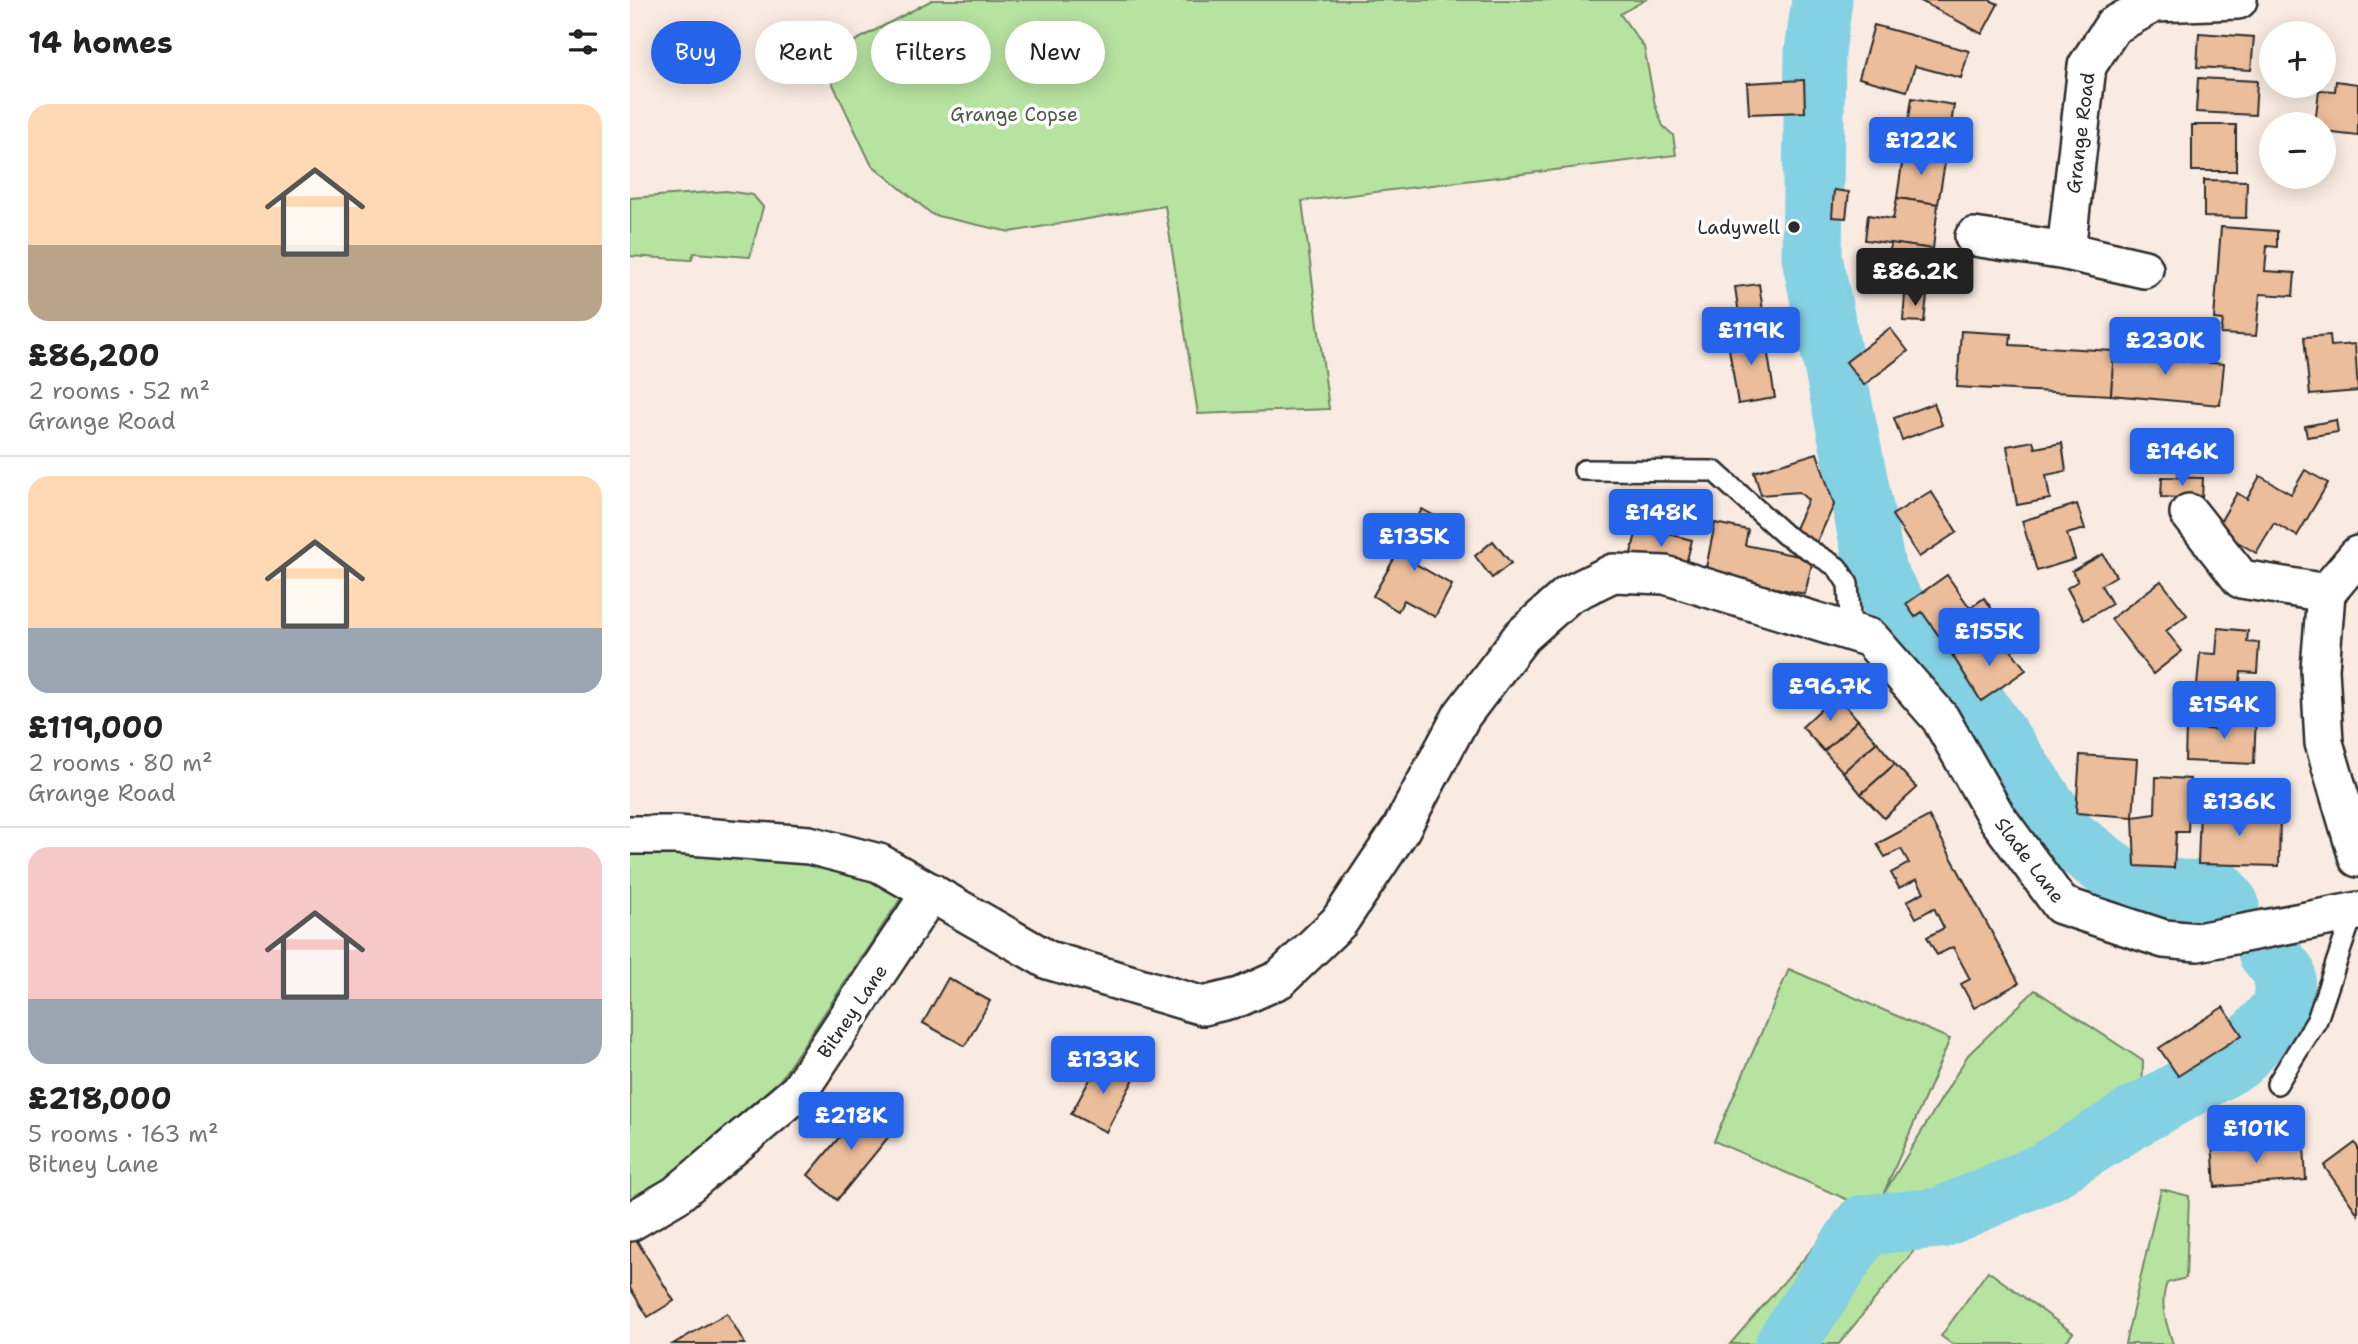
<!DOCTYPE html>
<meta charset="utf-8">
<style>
:root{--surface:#fff;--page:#f2f2f2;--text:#222;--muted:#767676;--line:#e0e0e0;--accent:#2563eb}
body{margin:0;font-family:"Shantell Sans",sans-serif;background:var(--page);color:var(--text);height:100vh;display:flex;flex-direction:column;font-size:26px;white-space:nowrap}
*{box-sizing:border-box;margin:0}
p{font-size:23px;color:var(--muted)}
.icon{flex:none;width:38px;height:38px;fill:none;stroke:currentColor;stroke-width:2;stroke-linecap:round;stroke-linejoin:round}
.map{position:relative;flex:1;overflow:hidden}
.panel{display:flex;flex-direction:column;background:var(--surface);width:630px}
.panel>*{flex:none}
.banner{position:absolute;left:21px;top:21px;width:665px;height:63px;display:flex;gap:14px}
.controls{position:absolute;left:1629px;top:21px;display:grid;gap:14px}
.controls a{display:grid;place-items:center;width:77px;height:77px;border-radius:50%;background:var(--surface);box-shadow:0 4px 18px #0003;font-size:35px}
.price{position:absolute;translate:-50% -60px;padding:0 16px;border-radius:7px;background:var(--accent);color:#fff;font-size:23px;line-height:46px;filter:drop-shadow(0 2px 4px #0008)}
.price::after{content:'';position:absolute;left:50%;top:42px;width:21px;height:16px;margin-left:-10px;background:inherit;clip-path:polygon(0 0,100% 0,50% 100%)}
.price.active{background:#222;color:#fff}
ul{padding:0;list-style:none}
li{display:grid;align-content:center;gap:14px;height:371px;padding:0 28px}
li+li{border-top:2px solid var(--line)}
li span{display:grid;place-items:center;height:217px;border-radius:21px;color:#555}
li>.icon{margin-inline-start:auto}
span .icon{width:126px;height:126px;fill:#fffc;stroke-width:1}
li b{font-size:30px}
h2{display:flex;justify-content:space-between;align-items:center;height:84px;padding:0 28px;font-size:30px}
.chip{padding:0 24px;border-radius:32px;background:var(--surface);box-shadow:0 4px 18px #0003;font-size:24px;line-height:63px}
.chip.active{background:var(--accent);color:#fff}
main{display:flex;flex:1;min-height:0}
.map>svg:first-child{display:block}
.green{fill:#b7e3a1;stroke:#718766;stroke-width:2}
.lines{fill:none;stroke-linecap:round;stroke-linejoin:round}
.river{stroke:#84d1e3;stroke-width:61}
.building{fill:#ebbd9b;stroke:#2b2b2b;stroke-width:2}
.service-casing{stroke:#2b2b2b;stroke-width:24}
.minor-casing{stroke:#2b2b2b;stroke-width:42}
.service{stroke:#fff;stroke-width:19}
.minor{stroke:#fff;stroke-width:37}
.poi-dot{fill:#2b2b2b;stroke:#fff;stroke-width:2.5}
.labels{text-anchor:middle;stroke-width:7;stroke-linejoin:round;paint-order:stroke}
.park-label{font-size:19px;fill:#4e5948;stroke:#fff}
.street-label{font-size:19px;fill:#2b2b2b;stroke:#fff}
.poi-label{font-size:19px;fill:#2b2b2b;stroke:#fff;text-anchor:end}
</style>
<main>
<section class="panel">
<h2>14 homes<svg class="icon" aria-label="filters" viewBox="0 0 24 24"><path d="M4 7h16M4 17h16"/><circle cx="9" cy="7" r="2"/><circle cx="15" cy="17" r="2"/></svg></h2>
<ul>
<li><span style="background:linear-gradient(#ffd9b3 65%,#b9a48a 0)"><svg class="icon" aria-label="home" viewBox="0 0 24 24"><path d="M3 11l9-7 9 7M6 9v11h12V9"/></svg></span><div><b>£86,200</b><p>2 rooms · 52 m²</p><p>Grange Road</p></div></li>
<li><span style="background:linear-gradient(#ffd9b3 70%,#9aa5b1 0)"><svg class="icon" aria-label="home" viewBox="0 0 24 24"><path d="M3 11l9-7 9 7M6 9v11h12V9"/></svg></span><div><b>£119,000</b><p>2 rooms · 80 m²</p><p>Grange Road</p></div></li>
<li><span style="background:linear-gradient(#f6c9c9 70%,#9aa5b1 0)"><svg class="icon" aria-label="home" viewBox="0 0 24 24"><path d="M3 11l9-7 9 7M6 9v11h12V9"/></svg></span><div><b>£218,000</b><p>5 rooms · 163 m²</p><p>Bitney Lane</p></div></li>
</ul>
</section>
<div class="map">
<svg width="1728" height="1344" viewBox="0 0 1728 1344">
<rect width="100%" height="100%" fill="#f9ebe1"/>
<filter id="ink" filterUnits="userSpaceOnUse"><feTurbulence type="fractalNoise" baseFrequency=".0143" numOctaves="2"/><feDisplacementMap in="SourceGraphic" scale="14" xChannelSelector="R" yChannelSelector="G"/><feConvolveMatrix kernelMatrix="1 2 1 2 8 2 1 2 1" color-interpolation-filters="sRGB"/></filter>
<g filter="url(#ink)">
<g class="green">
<polygon points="302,0 1015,0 990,14 1014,47 1025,105 1033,126 1043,135 1046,155 672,201 699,409 568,414 535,206 380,232 303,215 241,164 191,59"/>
<polygon points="96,191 123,195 133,207 120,257 64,253 61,260 0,256 0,198"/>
<polygon points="0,851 152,856 226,869 271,898 150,1080 0,1209"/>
<polygon points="1159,969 1320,1039 1253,1195 1338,1055 1405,990 1513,1061 1512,1097 1506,1116 1416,1172 1310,1218 1209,1344 1100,1344 1223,1202 1084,1141"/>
<path d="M1531,1189L1559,1196L1556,1278L1537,1283C1529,1304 1536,1323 1543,1344H1495Z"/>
<polygon points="1358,1271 1443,1333 1434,1344 1322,1344 1311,1336"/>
</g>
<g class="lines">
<g class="river">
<polyline points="1192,0 1185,52 1182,257 1246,572 1264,604 1345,702 1437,837 1490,877 1548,890 1588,891 1599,905"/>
<polyline points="1156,1344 1234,1225 1310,1218 1416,1172 1506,1116 1607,1060 1653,1007 1655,973 1638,952"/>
</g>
</g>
<g class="building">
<polygon points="1289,0 1360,0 1368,4 1352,34"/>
<polygon points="1244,25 1339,51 1331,78 1285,66 1277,91 1229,78"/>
<polygon points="1569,33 1624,37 1621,70 1567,67"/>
<polygon points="1568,78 1627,81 1625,115 1566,112"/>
<polygon points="1174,80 1175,112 1119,114 1117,83"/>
<polygon points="1706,81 1728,84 1728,136 1694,132 1694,124 1685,124 1689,90 1705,91"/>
<polygon points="1282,98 1324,105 1316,157 1274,150"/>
<rect x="1562" y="125" width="44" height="46"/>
<polygon points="1274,150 1316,157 1308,204 1267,198"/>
<polygon points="1574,180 1617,181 1616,218 1574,217"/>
<polygon points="1204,190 1219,192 1216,218 1202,217"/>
<polygon points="1267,198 1308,204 1303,249 1235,240 1238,215 1263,219"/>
<polygon points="1591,227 1647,231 1647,247 1637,246 1635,271 1665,273 1663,296 1630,294 1626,336 1591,334 1593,320 1584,319"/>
<polygon points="1261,243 1303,249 1297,296 1254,291"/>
<polygon points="1129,284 1133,311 1109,314 1105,287"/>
<polygon points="1275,295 1297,296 1294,322 1273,321"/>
<polygon points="1260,328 1278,351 1234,385 1216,362"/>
<polygon points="1134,330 1145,398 1108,404 1097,336"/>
<polygon points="1331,331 1381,334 1380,345 1484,351 1481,395 1327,387"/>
<polygon points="1700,335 1701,346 1725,344 1728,391 1680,395 1674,337"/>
<polygon points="1500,341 1524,343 1523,358 1594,364 1590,405 1481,395 1484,351 1498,354"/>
<polygon points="1304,403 1312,425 1272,440 1264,418"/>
<polygon points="1706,420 1708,432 1677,437 1675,426"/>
<polygon points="1403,441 1405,448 1432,443 1436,471 1416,475 1420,499 1387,505 1377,446"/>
<polygon points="1566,450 1585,450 1584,463 1565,463"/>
<polygon points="1187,453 1204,505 1185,546 1162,535 1178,500 1169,492 1131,495 1124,472"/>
<polygon points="1675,470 1698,483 1667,536 1644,523 1626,553 1586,529 1607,493 1617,499 1630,476 1661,494"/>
<polygon points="1532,477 1573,478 1572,499 1531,497"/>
<polygon points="1301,491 1327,532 1289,557 1262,515"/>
<polygon points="1447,504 1455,529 1437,534 1445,559 1407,571 1392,521"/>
<polygon points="792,509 810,519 786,564 822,585 805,617 774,600 768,611 743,596"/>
<polygon points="1085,523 1118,530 1115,545 1183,559 1175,594 1075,573"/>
<polygon points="1008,526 1062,540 1054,572 1000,557"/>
<polygon points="863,541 881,563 862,578 845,556"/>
<polygon points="1473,554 1486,576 1471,585 1482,604 1454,620 1437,588 1448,581 1442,571"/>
<polygon points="1317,575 1340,608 1354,598 1371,622 1323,656 1292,612 1285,617 1276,604"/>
<polygon points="1531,581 1557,615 1536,631 1552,651 1523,674 1481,619"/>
<polygon points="1588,628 1618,631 1617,642 1629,643 1627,673 1611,672 1608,701 1566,697 1570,653 1586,654"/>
<polygon points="1346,640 1356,654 1374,641 1396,670 1351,701 1323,656"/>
<polygon points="1206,695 1228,720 1194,751 1172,727"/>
<polygon points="1592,712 1626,714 1624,764 1555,761 1556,728 1591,730"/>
<polygon points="1228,720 1247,742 1213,772 1194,751"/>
<polygon points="1247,742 1265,764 1231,794 1213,772"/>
<polygon points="1450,755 1507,759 1503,817 1446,813"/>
<polygon points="1265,764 1287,788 1254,818 1231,794"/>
<polygon points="1526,777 1560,779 1558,832 1546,832 1544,868 1505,866 1503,817 1525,814"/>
<polygon points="1570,810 1650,812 1649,866 1568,864"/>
<polygon points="1299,816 1389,983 1344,1008 1331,984 1340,979 1323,947 1307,955 1297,937 1314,928 1304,908 1286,918 1277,901 1294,892 1287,879 1269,888 1261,873 1279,863 1271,849 1255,857 1247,844"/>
<polygon points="318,978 360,1001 335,1046 293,1023"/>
<polygon points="1593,1007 1612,1035 1548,1076 1529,1048"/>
<polygon points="471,1059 505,1077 476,1132 441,1114"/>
<polygon points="236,1105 265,1129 207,1200 178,1175"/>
<polygon points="1610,1139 1611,1151 1674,1146 1676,1180 1585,1187 1582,1142"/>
<polygon points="1725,1143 1728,1148 1728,1214 1694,1166"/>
<polygon points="4,1236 44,1301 18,1317 0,1288 0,1238"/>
<polygon points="97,1313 115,1344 43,1344"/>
</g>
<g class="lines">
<g class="service-casing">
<g id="service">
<polyline points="954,470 1084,471 1155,535 1207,567 1218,584 1221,633"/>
<polyline points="1647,1084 1687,1020 1723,913"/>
</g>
</g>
<g class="minor-casing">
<g id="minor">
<polyline points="1344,237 1436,251 1514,269"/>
<polyline points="1436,251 1457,66 1483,26 1524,3 1608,0"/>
<polyline points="1559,513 1611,579 1696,593"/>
<polyline points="1728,555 1696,593 1690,669 1694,743 1728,858"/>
<polyline points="0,835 46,835 179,845 249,863 418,960 573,1006 610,997 650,979 709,922 771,829 832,715 892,636 938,595 983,573 1035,575 1240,638 1310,718 1366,816 1431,905 1534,939 1568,942 1728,911"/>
<polyline points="0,1222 46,1195 169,1091 301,892"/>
</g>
</g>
<use href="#service" class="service"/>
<use href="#minor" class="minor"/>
</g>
</g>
<circle class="poi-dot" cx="1164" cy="227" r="7"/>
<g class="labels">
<g class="park-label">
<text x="384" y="121">Grange Copse</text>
</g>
<g class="street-label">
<text transform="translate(1450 133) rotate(-83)" y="7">Grange Road</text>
<text transform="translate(1400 860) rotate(53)" y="7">Slade Lane</text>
<text transform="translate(222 1011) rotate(-56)" y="7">Bitney Lane</text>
</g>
<g class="poi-label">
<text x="1150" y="234">Ladywell</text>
</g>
</g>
</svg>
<div class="controls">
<a>+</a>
<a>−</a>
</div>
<b class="price" style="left:1291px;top:177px">£122K</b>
<b class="price active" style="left:1285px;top:308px">£86.2K</b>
<b class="price" style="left:1121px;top:367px">£119K</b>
<b class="price" style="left:1535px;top:377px">£230K</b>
<b class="price" style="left:1552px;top:488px">£146K</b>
<b class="price" style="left:1031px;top:549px">£148K</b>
<b class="price" style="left:784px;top:573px">£135K</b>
<b class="price" style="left:1359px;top:668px">£155K</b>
<b class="price" style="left:1200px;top:723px">£96.7K</b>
<b class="price" style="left:1594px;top:741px">£154K</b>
<b class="price" style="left:1609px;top:838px">£136K</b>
<b class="price" style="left:473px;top:1096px">£133K</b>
<b class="price" style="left:221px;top:1152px">£218K</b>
<b class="price" style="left:1626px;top:1165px">£101K</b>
<div class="banner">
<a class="chip active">Buy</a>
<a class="chip">Rent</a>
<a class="chip">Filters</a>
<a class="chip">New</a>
</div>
</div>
</main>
